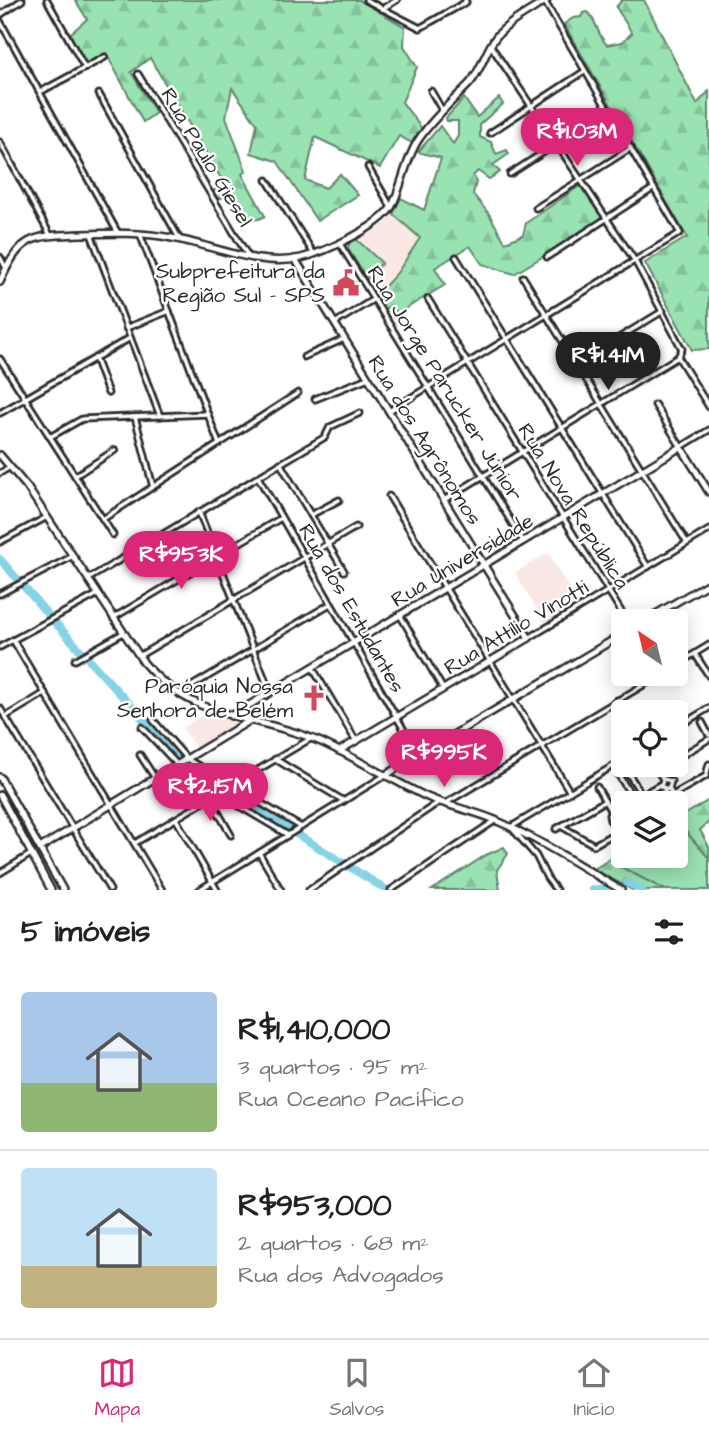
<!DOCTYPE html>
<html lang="pt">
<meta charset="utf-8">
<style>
:root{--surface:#fff;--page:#f2f2f2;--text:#222;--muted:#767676;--line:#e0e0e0;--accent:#db2777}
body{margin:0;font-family:"Architects Daughter",sans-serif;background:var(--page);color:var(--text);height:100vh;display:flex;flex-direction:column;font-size:26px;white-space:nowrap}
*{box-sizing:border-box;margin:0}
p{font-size:23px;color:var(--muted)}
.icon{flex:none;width:38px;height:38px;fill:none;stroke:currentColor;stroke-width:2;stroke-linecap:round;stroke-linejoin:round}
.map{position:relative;height:890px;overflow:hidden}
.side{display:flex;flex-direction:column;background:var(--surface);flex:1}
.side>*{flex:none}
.needle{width:46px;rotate:325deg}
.fabs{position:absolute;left:611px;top:609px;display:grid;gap:14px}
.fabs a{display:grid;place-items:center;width:77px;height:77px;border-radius:7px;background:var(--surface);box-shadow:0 4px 18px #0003;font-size:35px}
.price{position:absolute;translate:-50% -60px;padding:0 16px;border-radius:24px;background:var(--accent);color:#fff;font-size:23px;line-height:46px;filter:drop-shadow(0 2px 4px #0008)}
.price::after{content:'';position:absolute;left:50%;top:42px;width:21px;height:16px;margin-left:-10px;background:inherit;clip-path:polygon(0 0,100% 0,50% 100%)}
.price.selected{background:#222;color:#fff}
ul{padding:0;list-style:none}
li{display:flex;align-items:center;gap:21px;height:175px;padding:0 21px}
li+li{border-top:2px solid var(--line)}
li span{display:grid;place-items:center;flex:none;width:196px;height:140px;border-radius:7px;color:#555}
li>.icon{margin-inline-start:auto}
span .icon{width:84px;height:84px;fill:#fffc;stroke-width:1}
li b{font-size:30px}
h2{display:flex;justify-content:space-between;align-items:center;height:84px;padding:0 21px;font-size:30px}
.dock{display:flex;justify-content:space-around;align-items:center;height:98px;border-top:2px solid var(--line);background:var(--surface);font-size:19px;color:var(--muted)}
.dock a{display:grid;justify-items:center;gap:4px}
.dock .selected{color:var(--accent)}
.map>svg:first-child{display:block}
.built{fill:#f9e8e4}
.green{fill:#99e2b2;stroke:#62866e;stroke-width:2}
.forest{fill:url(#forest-firs);stroke:#62866e;stroke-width:2}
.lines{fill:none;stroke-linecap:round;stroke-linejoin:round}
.river{stroke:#87d3e6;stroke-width:8}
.street-casing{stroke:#2b2b2b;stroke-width:9}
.secondary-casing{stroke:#2b2b2b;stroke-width:10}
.primary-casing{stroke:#2b2b2b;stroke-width:10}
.street{stroke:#fff;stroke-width:3.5}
.secondary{stroke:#fff;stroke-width:5}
.primary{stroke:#fff;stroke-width:5}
.labels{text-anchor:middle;stroke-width:5;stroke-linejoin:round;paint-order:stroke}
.street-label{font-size:21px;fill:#2b2b2b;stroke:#fff}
.poi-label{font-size:21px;fill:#2b2b2b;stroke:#fff;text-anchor:end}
</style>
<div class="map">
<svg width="709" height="890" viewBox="0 0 709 890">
<defs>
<pattern id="forest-firs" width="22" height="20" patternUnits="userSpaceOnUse" patternTransform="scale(1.75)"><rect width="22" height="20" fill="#99e2b2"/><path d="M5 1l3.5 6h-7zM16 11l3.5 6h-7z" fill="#84c299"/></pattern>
</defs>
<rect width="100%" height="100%" fill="#fff"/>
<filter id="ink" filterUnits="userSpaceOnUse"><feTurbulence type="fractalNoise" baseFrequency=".0143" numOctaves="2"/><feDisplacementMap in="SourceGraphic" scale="14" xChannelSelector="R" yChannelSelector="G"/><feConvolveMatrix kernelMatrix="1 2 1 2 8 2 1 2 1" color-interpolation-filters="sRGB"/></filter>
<g filter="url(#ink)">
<g class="built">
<polygon points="393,214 420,238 397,273 377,295 348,247 351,241 385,223"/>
<polygon points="548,553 578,604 545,623 515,573"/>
<polygon points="207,712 235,723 196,749 183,728"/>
</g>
<g class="green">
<polygon points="356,239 382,263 367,279 348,249 349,243"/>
<polygon points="682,827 709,858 709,890 665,890 612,863 624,856 676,856 676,830"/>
</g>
<g class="forest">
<path d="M75,0H359L405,27L404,46L417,67L402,102L422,129L412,143L399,136L380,168L315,137L305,180L326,188L340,174L358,195L317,221L277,161L251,153L257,124L232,88L226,117L246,171L242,174L265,216C258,222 249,218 240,216L233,194L218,199L213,191L225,185L150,58L131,72L156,113L143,122L106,53L85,64L69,35L87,19Z"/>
<path d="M622,0H644L697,104L709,91V349L692,350L645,263L687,237L564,24L573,18L581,17L583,13L588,12C597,22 598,36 607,45L622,42L632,33L616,7Z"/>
<polygon points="464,98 477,117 499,98 503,104 480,124 480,137 491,142 496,154 507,150 509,154 493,165 500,172 489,179 478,171 473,176 476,182 473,194 489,214 505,242 523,235 526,223 581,185 605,219 514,274 482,264 470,246 435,268 445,285 397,314 391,305 385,309 377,295 397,273 420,238 393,214 401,198 424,210 441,158 418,152 440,126 453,144 458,136 458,121 447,121 446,118"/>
<polygon points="709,800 709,822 700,830 709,847 709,858 682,827 676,830 676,820"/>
<polygon points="504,847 508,854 497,870 500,890 432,890 486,855"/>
<polygon points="623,851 624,856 613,863 665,890 632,890 594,869"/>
</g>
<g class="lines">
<g class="river">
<polyline points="0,559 50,617 185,765 387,890"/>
<polyline points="627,883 642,890"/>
<polyline points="592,890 605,888"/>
</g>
<g class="street-casing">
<g id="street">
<polyline points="47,0 85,68"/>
<polyline points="366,0 420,28 466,2 465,0"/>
<polyline points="382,9 397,0"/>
<polyline points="0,15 22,0"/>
<polyline points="0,21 118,233"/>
<polyline points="491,46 635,261 682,349 678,357"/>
<polyline points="138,74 248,256"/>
<polyline points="431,91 442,110"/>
<polyline points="40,92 105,57"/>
<polyline points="99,94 180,240"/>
<polyline points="490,133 585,71"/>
<polyline points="0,142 50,235"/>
<polyline points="368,167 391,207"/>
<polyline points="510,174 609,110"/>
<polyline points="267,180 314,254"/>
<polyline points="536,208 631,148"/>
<polyline points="91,234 160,416"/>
<polyline points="140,234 219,444"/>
<polyline points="340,244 523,541"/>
<polyline points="0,257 6,268"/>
<polyline points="456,257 648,567"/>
<polyline points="547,257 654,188"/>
<polyline points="523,277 687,543"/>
<polyline points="428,299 627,621"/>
<polyline points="335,323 374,299"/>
<polyline points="126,328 169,311"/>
<polyline points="304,357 344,339"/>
<polyline points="678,357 709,407"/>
<polyline points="95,358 108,393"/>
<polyline points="0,359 113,535"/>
<polyline points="576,364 663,311"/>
<polyline points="315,399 368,378"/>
<polyline points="655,405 681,447 709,430"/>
<polyline points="389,411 680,233 545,2"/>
<polyline points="0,413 130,338"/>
<polyline points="135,417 153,487"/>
<polyline points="50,437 82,419 207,414"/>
<polyline points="280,463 344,571"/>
<polyline points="0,473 10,467"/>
<polyline points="75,476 115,450"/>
<polyline points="258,477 419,756"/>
<polyline points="389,496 570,792"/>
<polyline points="444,500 678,357"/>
<polyline points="199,512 270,692"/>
<polyline points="311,515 339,500"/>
<polyline points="103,519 298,393"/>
<polyline points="0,542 47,517"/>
<polyline points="88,579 325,437 330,427 360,413"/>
<polyline points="0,594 73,556"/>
<polyline points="400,615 443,689"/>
<polyline points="113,618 281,518"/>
<polyline points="529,638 709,530"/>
<polyline points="13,640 162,890"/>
<polyline points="0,647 98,594"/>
<polyline points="695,654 709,676"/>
<polyline points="139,656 356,527"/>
<polyline points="75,660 123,633"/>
<polyline points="676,665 709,645"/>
<polyline points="312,667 356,741"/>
<polyline points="180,693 330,604"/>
<polyline points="617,700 624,712"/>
<polyline points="0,708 110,890"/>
<polyline points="5,717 45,693"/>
<polyline points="153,720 187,759 301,827"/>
<polyline points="702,722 709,735"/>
<polyline points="142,727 187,775 288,835"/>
<polyline points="676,728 709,708"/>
<polyline points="140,755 155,778"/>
<polyline points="275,759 344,801"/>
<polyline points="676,759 709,739"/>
<polyline points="623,765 642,795"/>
<polyline points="654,765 663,779"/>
<polyline points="613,766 634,800"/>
<polyline points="657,770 665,765"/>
<polyline points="231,786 310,739"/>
<polyline points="597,787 611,812"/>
<polyline points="669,789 661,787 663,779 671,781 669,789 681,809"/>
<polyline points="673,795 706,776 709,764"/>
<polyline points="210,798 231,835"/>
<polyline points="446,803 662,674"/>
<polyline points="628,803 661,784"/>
<polyline points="644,803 666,790"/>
<polyline points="176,819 217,890"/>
<polyline points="617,821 610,820 609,815 611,812 617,811 619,814 617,821 622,829"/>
<polyline points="561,826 594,845 622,829"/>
<polyline points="556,829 605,801"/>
<polyline points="135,843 217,794"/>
<polyline points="259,853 281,890"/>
<polyline points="0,873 31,854"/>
<polyline points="199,890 384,776"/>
<polyline points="309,890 439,802"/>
<polyline points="391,890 496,820"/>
<polyline points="556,890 547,878 536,856 511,827 623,760"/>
</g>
</g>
<g class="secondary-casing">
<g id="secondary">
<polyline points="295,259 529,638 339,751"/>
<path d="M0,282C21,234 33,236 82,234C112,233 142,232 172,238C213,245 259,268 301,258C325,252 380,227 392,206C402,186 405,162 417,142C431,120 452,102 470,83C482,69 485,51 496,37C508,22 531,11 547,0"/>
<path d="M0,455L27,487L144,663C195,723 255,713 321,742C356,758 390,779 425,796C446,806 472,810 495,820C539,839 580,866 621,890"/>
<polyline points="644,621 709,583"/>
<polyline points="231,716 681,447 709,492"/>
<polyline points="384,776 623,634"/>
<polyline points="40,848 249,721"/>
</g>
</g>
<g class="primary-casing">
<g id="primary">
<polyline points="0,777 63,890"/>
<polyline points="0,795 51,890"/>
</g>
</g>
<use href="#street" class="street"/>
<use href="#secondary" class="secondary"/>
<use href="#primary" class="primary"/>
</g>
</g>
<defs>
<g id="civic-bare" transform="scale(2.1)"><path d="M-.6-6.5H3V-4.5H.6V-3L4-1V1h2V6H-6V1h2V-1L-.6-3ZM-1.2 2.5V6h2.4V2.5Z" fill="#d1495b" stroke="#fff" stroke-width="2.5" paint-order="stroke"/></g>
<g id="church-bare" transform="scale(2.1)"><path d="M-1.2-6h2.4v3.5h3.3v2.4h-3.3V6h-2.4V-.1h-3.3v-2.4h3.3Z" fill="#d1495b" stroke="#fff" stroke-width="2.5" paint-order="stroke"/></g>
</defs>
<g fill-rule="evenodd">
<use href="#civic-bare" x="346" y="283"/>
<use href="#church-bare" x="314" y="698"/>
</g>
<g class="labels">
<g class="street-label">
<text transform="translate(207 157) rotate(59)" y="7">Rua Paulo Giesel</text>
<text transform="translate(445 383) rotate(58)" y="7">Rua Jorge Parucker Júnior</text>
<text transform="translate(425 440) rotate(58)" y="7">Rua dos Agrônomos</text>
<text transform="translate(574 506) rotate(58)" y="7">Rua Nova República</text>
<text transform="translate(462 560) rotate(-31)" y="7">Rua Universidade</text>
<text transform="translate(352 608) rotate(60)" y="7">Rua dos Estudantes</text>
<text transform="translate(516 627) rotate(-31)" y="7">Rua Attílio Vinotti</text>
</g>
<g class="poi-label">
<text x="325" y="278">Subprefeitura da<tspan x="325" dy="24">Região Sul - SPS</tspan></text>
<text x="293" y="693">Paróquia Nossa<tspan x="293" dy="24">Senhora de Belém</tspan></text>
</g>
</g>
</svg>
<div class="fabs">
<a><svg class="needle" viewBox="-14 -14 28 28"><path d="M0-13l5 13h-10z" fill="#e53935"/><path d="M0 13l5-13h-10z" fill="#767676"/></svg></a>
<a><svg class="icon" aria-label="locate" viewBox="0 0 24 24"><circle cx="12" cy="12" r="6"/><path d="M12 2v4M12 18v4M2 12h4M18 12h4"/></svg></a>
<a><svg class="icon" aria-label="layers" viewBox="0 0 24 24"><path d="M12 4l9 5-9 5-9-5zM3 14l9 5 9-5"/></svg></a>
</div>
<b class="price" style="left:577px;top:168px">R$1.03M</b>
<b class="price selected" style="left:608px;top:392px">R$1.41M</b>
<b class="price" style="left:181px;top:591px">R$953K</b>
<b class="price" style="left:444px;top:789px">R$995K</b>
<b class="price" style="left:210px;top:823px">R$2.15M</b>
</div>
<section class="side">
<h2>5 imóveis<svg class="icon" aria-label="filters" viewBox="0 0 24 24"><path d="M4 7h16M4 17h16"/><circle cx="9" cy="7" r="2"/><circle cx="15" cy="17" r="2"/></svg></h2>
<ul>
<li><span style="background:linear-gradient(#a9c7e8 65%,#8fb573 0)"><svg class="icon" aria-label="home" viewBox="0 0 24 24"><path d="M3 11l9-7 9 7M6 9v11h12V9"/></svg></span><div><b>R$1,410,000</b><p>3 quartos · 95 m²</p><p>Rua Oceano Pacífico</p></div></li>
<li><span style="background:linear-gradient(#bfe0f5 70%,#c2b280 0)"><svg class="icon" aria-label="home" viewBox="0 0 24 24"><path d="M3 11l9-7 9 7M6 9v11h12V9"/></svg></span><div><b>R$953,000</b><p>2 quartos · 68 m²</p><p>Rua dos Advogados</p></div></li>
</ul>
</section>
<nav class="dock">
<a class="selected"><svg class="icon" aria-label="map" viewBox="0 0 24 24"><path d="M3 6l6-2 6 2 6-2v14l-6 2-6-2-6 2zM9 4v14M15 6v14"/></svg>Mapa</a>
<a><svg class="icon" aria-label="saved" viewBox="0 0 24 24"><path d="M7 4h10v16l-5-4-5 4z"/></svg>Salvos</a>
<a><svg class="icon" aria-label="home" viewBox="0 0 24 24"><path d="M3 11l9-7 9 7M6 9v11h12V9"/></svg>Início</a>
</nav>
